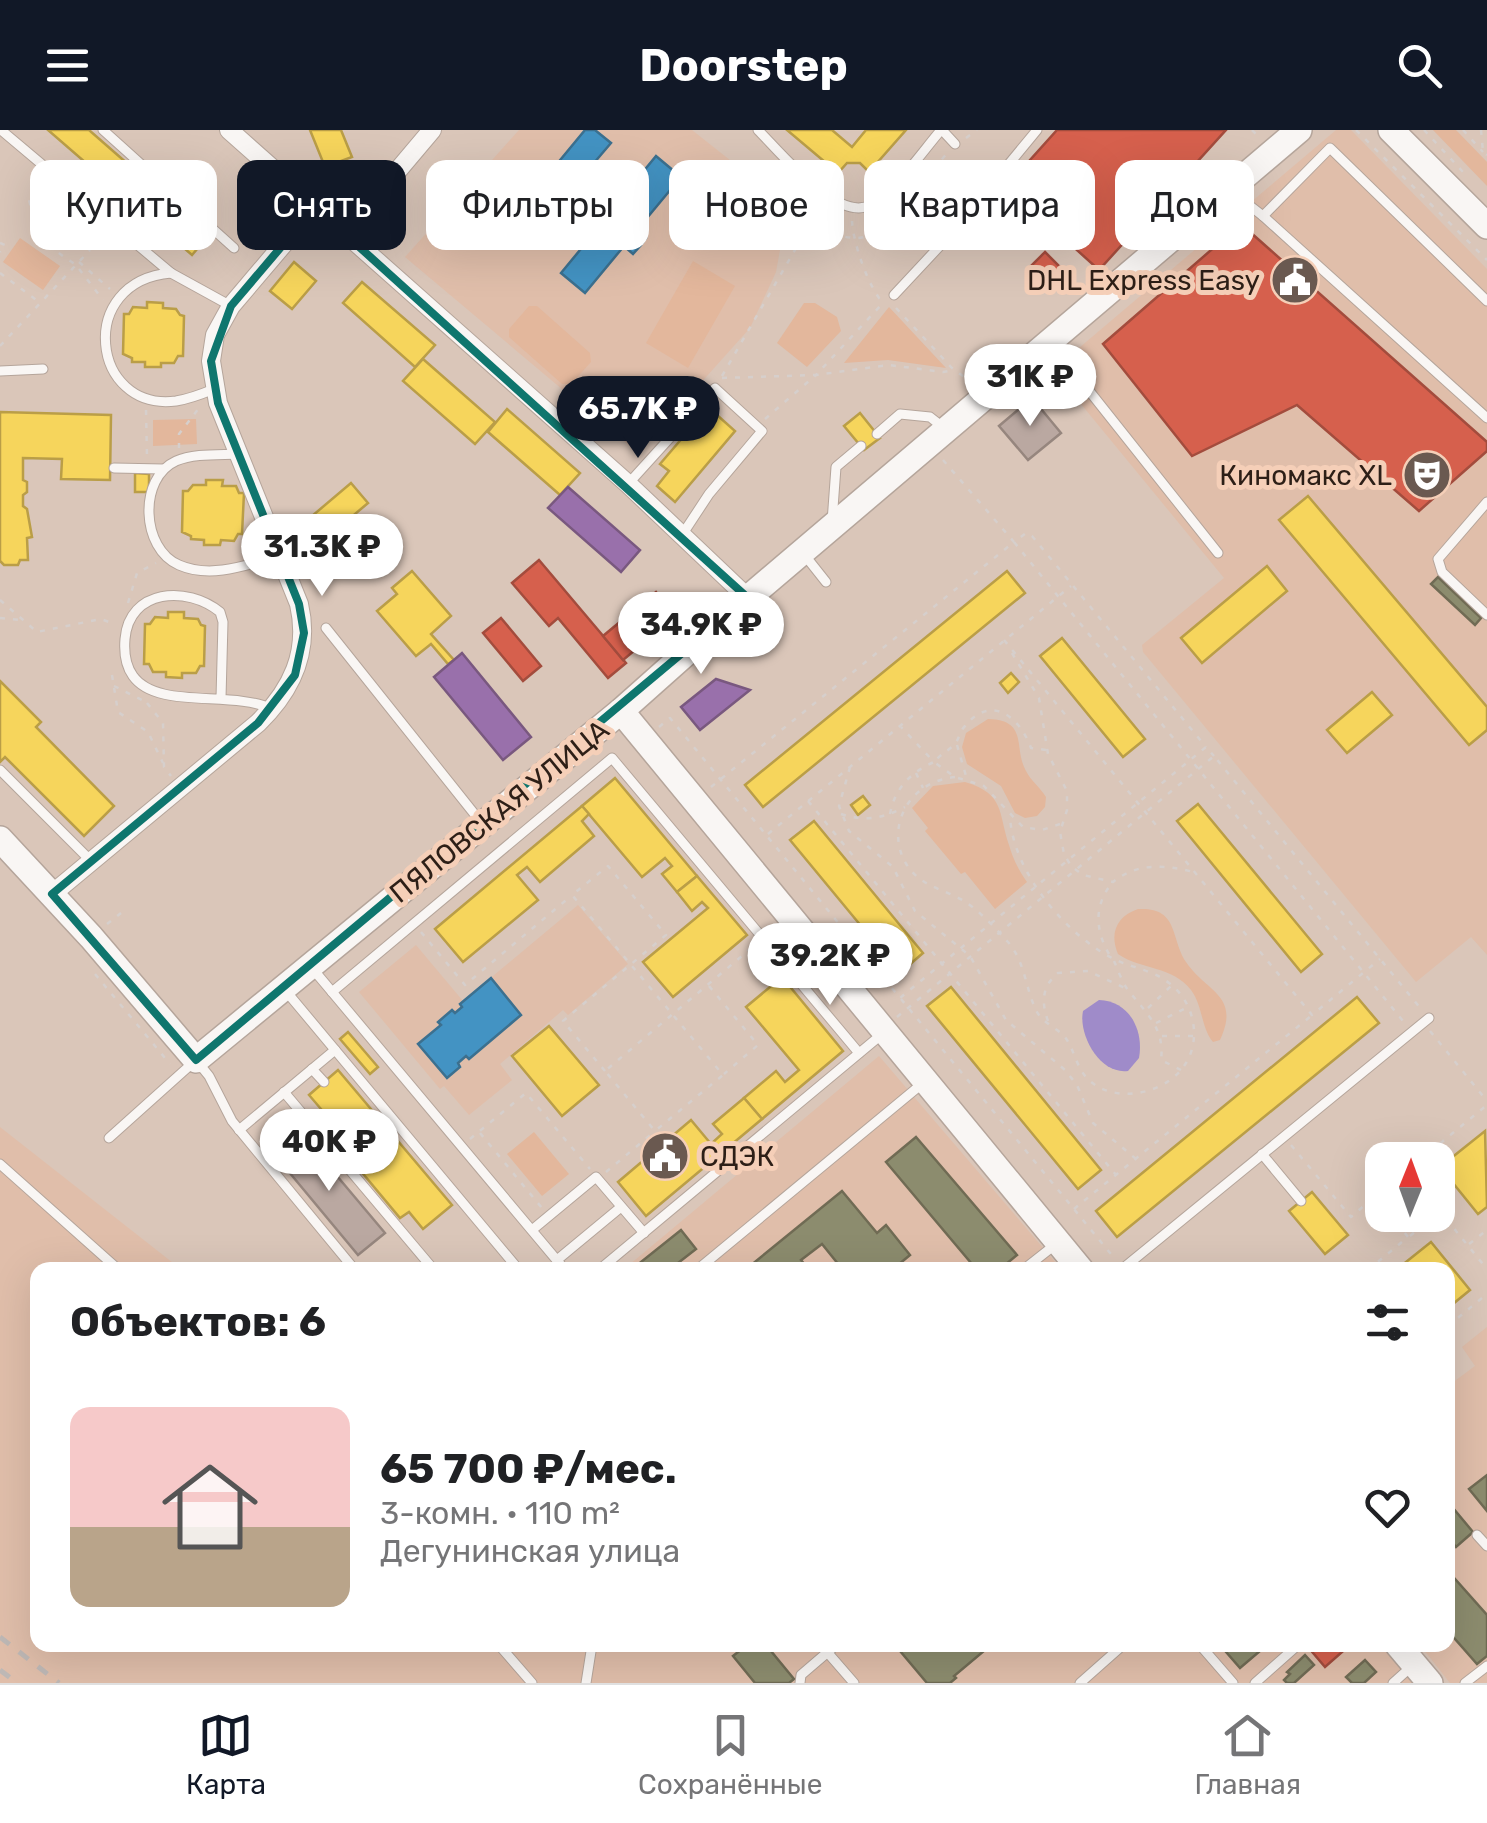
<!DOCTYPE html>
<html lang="ru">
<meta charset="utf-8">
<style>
:root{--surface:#fff;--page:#f6f6f6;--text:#202124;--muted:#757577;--line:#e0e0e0;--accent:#111827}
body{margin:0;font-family:Rubik,sans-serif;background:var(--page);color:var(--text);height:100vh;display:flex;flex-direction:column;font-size:38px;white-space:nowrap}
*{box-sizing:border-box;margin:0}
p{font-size:32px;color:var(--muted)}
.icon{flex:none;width:55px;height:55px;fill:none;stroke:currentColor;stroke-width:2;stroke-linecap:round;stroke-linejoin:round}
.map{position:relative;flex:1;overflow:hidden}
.panel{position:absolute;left:30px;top:1132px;width:1425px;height:390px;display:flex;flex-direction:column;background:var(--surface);border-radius:20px;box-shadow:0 10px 40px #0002}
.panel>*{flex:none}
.top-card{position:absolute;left:30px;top:30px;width:1428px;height:90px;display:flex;gap:20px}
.needle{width:65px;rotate:1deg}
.buttons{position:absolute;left:1365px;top:1012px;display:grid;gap:20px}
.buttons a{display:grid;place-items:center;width:90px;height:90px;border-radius:20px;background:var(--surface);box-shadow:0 10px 40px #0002;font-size:50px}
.price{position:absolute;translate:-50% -85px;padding:0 22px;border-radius:35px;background:#fff;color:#222;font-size:32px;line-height:65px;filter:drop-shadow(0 2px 5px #0008)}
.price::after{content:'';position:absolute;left:50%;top:60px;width:30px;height:22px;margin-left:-15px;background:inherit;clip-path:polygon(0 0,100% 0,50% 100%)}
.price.current{background:var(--accent);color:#fff}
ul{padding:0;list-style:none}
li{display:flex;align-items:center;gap:30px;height:250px;padding:0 40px}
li+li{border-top:2px solid var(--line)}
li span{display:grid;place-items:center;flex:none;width:280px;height:200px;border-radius:20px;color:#555}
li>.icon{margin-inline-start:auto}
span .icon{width:120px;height:120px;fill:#fffc;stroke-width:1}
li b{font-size:42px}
h2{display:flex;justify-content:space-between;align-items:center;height:120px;padding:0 40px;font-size:42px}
.chip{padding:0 35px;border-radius:20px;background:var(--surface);box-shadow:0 10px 40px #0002;font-size:35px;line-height:90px}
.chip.current{background:var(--accent);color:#fff}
header{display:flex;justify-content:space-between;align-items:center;height:130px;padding:0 40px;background:var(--accent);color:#fff;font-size:45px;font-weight:700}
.tab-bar{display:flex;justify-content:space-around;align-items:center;height:140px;border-top:2px solid var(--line);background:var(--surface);font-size:28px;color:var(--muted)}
.tab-bar a{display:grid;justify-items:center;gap:5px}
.tab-bar .current{color:var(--accent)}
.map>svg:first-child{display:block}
.built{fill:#e0beaa}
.green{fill:#e3b79c}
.water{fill:#9f8bc9}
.homes{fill:#f6d55c;stroke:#ba9e47;stroke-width:2.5}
.shops{fill:#d6604d;stroke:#a34c3d;stroke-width:2.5}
.offices{fill:#9970ab;stroke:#79587f;stroke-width:2.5}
.schools{fill:#4393c3;stroke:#3c708f;stroke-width:2.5}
.industry{fill:#8c8c6e;stroke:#706b54;stroke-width:2.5}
.building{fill:#baa8a1;stroke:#96867e;stroke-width:2.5}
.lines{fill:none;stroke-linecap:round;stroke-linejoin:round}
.lane-casing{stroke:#b5a59b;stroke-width:11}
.street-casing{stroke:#b5a59b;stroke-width:20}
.secondary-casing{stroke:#b5a59b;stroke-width:28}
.path{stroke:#d6cfcc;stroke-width:2.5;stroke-dasharray:5 8;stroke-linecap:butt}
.lane{stroke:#f9f6f4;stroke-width:9}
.street{stroke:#f9f6f4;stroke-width:18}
.secondary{stroke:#f9f6f4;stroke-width:25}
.rail{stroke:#beb8b5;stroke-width:5;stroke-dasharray:12 12;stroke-linecap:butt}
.marked{fill:none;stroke:#0f766e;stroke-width:8;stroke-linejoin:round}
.labels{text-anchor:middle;stroke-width:10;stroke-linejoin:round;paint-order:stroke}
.poi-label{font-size:28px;fill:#2d1f17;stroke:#f5cfb8;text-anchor:end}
.street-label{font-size:28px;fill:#2d1f17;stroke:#f5cfb8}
</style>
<header><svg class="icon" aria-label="menu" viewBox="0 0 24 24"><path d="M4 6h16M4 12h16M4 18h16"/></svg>Doorstep<svg class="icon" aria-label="search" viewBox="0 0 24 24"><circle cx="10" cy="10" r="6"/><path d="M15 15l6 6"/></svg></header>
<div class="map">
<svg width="1487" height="1553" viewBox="0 0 1487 1553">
<rect width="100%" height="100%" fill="#dac6b9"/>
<g class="built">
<polygon points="519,0 692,0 788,76 776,142 750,198 638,323 405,127"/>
<polygon points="1336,0 1351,0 1487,139 1487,825 1471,807 1416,852 1143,522 1142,515 1224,448 1053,240"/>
<polygon points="578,775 628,834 568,885 563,880 500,934 512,950 469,985 444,956 440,959 359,862 416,815 463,871"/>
<polygon points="879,926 1062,1140 623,1140"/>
<polygon points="0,997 182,1140 38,1140 38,1515 1383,1515 1415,1553 0,1553"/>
<polygon points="1487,1197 1487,1553 1450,1553 1420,1515 1448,1515 1448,1290 1452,1286 1448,1280 1448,1256 1475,1236 1462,1217"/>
</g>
<g class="green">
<polygon points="1433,0 1456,0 1487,32 1487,56"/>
<polygon points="20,108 60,136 43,160 3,132"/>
<polygon points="693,131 735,156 688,238 646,213"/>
<polygon points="804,173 815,173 837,187 841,201 807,237 777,213"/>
<polygon points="529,176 537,176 590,223 591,232 571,254 562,254 509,207 509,199"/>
<polygon points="889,177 946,238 888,230 844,233"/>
<polygon points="196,289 197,314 153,316 153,290"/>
<path d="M988,589C1029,590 1013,618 1026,641C1031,651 1040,657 1046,667L1045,677L1037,686L1025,688L1015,683L1001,656L967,634L962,617L966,603Z"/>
<path d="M965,652C1005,664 998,682 1009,715C1013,729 1019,741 1027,752L995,779L965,742L961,744L925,701L928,698L912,678L933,656Z"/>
<path d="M1138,779C1179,777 1170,807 1186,832C1206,862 1241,865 1220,910L1213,912C1201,898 1203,876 1191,860C1173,836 1141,840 1118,824C1109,803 1117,786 1138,779Z"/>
<polygon points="534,1002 569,1044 542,1066 507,1024"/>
</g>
<path class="water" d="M1099,870C1130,871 1144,901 1139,928L1128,941C1100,945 1078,905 1083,881Z"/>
<g class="homes">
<polygon points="48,0 89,0 209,105 192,125"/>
<polygon points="310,0 341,0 352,27 325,37"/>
<polygon points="787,0 832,0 852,17 866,0 906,0 869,42 860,33 847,33 838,43"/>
<polygon points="294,132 316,151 292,179 270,161"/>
<polygon points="362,152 435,215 415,237 343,173"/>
<polygon points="147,172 163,173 163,178 176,179 180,185 184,186 183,226 178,226 174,233 161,233 161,237 145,237 145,232 132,232 132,228 123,224 124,184 129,184 133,177 147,178"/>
<polygon points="423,229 495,292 475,314 403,251"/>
<polygon points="507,279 580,343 560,365 488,302"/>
<polygon points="0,282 111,285 110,350 61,349 62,329 23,328 23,350 27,352 27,362 23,365 23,376 27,379 32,407 27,408 28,430 20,430 18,435 4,435 0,431"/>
<polygon points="860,283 880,308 864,320 844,296"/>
<polygon points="717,285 735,301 675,372 657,356 669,341 660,334 696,292 704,300"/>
<polygon points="135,343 149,344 149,362 135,362"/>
<polygon points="206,350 223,350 222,356 236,356 239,363 244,363 242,404 238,404 234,411 221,410 220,415 204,415 204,410 191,409 191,406 182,402 183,361 188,361 193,355 206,355"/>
<polygon points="351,353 368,373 309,423 292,403"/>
<polygon points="1308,366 1487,577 1487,600 1469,615 1279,390"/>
<polygon points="1267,436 1287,461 1202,533 1181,508"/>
<polygon points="412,441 451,486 431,504 454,530 448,534 431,514 416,526 377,481 397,464 392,458"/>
<polygon points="1007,441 1025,463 763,677 745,655"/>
<polygon points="168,482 184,482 184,488 198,489 201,495 205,496 204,536 200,536 196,543 182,543 182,548 166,547 166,542 153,542 149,534 144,534 145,494 150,494 155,487 168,488"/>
<polygon points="1062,508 1145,609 1123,627 1040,526"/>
<polygon points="1011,543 1019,552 1008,563 1000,553"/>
<polygon points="0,551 41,592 36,597 114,676 84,706 5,627 0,632"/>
<polygon points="1372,562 1392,585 1347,623 1327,600"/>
<polygon points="615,648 697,746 677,762 662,744 672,736 665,728 642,747 582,676"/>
<polygon points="863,666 870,675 858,685 851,675"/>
<polygon points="1198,674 1322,824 1301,842 1177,691"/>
<polygon points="582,676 589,684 582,691 594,706 540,752 527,737 517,745 538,770 463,832 435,799"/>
<polygon points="814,691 923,823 900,843 790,710"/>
<polygon points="697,746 747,805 673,867 643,832 708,778 702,772 692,781 677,762"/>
<polygon points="782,847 843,921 762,989 744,968 776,941 785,952 799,940 746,877"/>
<polygon points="951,857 1101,1040 1078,1059 927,876"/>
<polygon points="1357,867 1379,893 1117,1107 1096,1081"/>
<polygon points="549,896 599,955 562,986 512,926"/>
<polygon points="348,902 378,937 370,944 340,909"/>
<polygon points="338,940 452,1075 423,1099 409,1082 400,1088 314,985 321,979 309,965"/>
<polygon points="744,968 762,989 646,1086 618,1052 691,990 711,1014 722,1004 713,994"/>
<polygon points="1485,1001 1487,1077 1478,1084 1440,1037"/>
<polygon points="1312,1062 1348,1105 1325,1124 1289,1081"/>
<polygon points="1431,1112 1470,1160 1448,1178 1448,1140 1396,1140"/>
</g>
<g class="shops">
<polygon points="1057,0 1226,0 1099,140 1057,102 1064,94 1013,49"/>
<polygon points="1241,94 1487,312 1487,321 1419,381 1297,275 1192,326 1103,214"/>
<polygon points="1045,122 1064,141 1049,157 1029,138"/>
<polygon points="539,430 626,533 608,548 558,488 549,496 512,453"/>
<polygon points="656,462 676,486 623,530 603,506"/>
<polygon points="501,488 541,536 523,551 483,503"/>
<polygon points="1311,1515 1350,1515 1325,1537 1308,1517"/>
</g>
<g class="offices">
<polygon points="568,357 640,420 621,442 548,378"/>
<polygon points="462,523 531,607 503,630 434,547"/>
<polygon points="716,549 750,560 700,600 681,577"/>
</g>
<g class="schools">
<polygon points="585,0 595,0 611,13 576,54 610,82 656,26 681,47 637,100 646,108 641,115 633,124 624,116 585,163 561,143 604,91 569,63 534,105 513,87"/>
<polygon points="491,848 521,885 469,929 466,926 458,933 460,937 447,948 418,914 441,895 438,892 452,880 455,883 462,877 460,874"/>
</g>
<g class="industry">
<polygon points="1438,447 1481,488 1475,495 1431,454"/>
<polygon points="916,1007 1017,1125 999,1140 977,1140 886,1032"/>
<polygon points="842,1061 877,1103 886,1095 910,1125 892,1140 843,1140 822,1114 801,1130 809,1140 745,1140"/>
<polygon points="681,1100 696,1119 669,1140 631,1140"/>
<polygon points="1487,1345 1487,1381 1469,1359"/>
<polygon points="1448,1372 1473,1402 1456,1417 1448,1407"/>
<polygon points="1448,1441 1487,1485 1487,1526 1477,1534 1448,1501"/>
<polygon points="747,1515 766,1515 794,1549 789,1553 755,1553 733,1526"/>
<polygon points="895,1515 991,1515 954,1546 956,1548 950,1553 927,1553"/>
<polygon points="1220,1515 1267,1515 1240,1538"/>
<polygon points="1305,1525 1314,1535 1294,1553 1287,1553 1284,1550 1290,1544 1287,1542"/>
<polygon points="1365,1530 1376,1542 1364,1553 1352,1553 1346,1547"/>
</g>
<g class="building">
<polygon points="1032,268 1061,303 1028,330 999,296"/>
<polygon points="300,1002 385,1103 358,1125 274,1024"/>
</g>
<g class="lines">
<g class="lane-casing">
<g id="lane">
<polyline points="1,0 171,143 231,176"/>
<polyline points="103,0 234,118"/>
<path d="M758,0C780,22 838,93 870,75C895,62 922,22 941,0"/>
<polyline points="942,0 955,14"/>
<polyline points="1231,61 1263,86 1487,288"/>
<polyline points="1263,86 1330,18 1487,171"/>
<path d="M171,143C75,151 91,282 176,271C189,269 202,264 214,259"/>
<polyline points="894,165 950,105 1037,0"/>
<polyline points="1052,214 1218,423"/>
<polyline points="0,241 43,239"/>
<polyline points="877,304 900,284 930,287 944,298"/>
<path d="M239,324C220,325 194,323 176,331C138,348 141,419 179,435C211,449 247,435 279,426"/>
<polyline points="114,338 163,339"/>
<polyline points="628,354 715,258 762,301 709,364 682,405"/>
<polyline points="1487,372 1438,429 1442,442 1487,485"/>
<polyline points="832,392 836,337 861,316"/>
<polyline points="803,423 826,452"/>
<polyline points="326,498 480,691"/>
<path d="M221,568L223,492L220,482C187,455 129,459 125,509C124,521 125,535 133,546C157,580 232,560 272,579"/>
<polyline points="0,640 92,732"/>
<polyline points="312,838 565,1140"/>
<polyline points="285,860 519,1140"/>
<polyline points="332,862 612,628 859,923"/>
<polyline points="312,939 324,952"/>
<polyline points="284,962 434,1140"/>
<polyline points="239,1000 335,920"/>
<polyline points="109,1008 196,930 209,946 232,991 355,1140"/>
<polyline points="1262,1024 1301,1071"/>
<polyline points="0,1034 119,1140"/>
<polyline points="532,1100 596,1047 644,1103"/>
<polyline points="557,1130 621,1077"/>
<polyline points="599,1140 881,905"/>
<polyline points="697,1140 923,953"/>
<polyline points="1023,1140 1056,1114"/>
<polyline points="1121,1140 1429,888"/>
<polyline points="1477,1405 1487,1416"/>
<polyline points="499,1515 532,1553"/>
<polyline points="821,1515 854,1553"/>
<polyline points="1200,1515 1233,1553"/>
<polyline points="586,1553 592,1515"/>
<polyline points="800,1553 801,1545 836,1515"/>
<polyline points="1080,1553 1123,1515"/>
<polyline points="1255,1553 1298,1515"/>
<polyline points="1393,1553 1412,1536"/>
<polyline points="1465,1553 1487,1536"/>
</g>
</g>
<g class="street-casing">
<g id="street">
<polyline points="229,0 628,354 748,468"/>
<polyline points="345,103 432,0"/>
<path d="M52,764L258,593C292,560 310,522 299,474L218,273L211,231L215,205L231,176L315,77"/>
</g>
</g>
<g class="secondary-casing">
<g id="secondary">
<polyline points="1391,0 1487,96"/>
<polyline points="621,581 1081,1140"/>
<polyline points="0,709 91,807 196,930 621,581 748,468 1299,0"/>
<polyline points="1398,1515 1430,1553"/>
</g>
</g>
<g class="path">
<polyline points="1252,0 1258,6"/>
<polyline points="1356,0 1487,130"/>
<polyline points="1424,0 1464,43"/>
<polyline points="1463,0 1483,22"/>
<polyline points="1481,0 1483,22 1487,25"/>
<polyline points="966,8 977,0"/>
<polyline points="38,46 29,69 37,108 76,135 103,170"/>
<path d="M798,86C815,98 853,116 872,104C890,94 933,40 948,22"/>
<path d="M852,91C853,113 869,159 884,174"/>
<polyline points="0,113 5,115 0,122"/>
<polyline points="79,132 110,159"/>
<polyline points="0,143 39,172"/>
<polyline points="896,178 952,238 971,252"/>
<polyline points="0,216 90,120"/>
<polyline points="722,246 821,75"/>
<polyline points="722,248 816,245 883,173"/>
<polyline points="146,280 147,327"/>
<polyline points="765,289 816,245 889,235 943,242 954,240"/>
<polyline points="179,318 179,304 199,278"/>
<polyline points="943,330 1014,412 1026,403 1032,406 1206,617"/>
<polyline points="0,470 37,502 101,489 114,494"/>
<polyline points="128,473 137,443 156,433"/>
<polyline points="0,488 20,490"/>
<polyline points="1004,510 1312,885 1380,829"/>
<path d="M1012,523L1039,568L1048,624L1067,661V680L1060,702L1064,724L1071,736L1083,745L1113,752C1138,732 1164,735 1194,742"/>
<polyline points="112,545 118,582 148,602 163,633"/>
<polyline points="114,556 146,572"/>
<polyline points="147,573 163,593 164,637 171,646"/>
<polyline points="659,597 670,588 900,868 1206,617 1214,626"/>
<polyline points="957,615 966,646"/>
<path d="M1046,620L1031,618C1020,588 992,563 965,596C959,602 959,611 953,616C946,622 940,625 934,632L955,647L984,656L1023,697L1042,700L1060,694"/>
<polyline points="850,637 839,676 849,701 893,737 915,781 970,826 1006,890 1065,940 1077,955 1093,993 1136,1029"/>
<polyline points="916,643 923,658"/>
<path d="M955,647C935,649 916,659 906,677C891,702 898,735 923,751C935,759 951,763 964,771C980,781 995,798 1008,812C1026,833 1025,859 1037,882C1043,893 1057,898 1065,907C1074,919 1076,936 1086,947C1110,974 1159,966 1181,940C1203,914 1196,873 1169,853C1153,840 1132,838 1114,829C1066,805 1013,742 1010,687"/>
<polyline points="711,657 1014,412 1403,891"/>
<polyline points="808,671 1116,1045"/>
<path d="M841,684C865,692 884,688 905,677"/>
<path d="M890,684C895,658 910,643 934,632L901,597"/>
<polyline points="768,704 1071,456"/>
<polyline points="107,794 121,783"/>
<polyline points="421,802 465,855 571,766"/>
<path d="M1109,824C1095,800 1094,775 1112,753"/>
<path d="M1114,831C1118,840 1122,852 1128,860C1146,883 1165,898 1161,930L1181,940"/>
<polyline points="95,844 170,934"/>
<polyline points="709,856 758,915 724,944"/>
<polyline points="901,869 1115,1129"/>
<polyline points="1148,878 1171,856"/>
<polyline points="897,887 1214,626 1421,879"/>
<path d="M1048,891C1041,872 1042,856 1058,843L1088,841L1127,859"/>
<polyline points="1156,893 1188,877"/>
<polyline points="1430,901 1487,971"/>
<polyline points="1162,906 1194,906"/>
<path d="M605,941L563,891L666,805L608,736L572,765C623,825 673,885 723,945L655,1001L605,941C655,899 705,857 755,815"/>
<polyline points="480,1003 542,1078"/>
<polyline points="470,1009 526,963 590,1039"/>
<polyline points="1291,1015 1351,1087 1382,1060"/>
<polyline points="1420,1030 1487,975"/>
<polyline points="606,1042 654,1002"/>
<polyline points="1376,1068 1382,1075"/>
<polyline points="1074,1079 1311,886"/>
<polyline points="1438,1079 1487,1139"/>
<polyline points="1410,1106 1435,1085"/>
<polyline points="1469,1114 1487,1100"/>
<polyline points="1368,1140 1408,1107 1391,1085"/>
<polyline points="1448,1196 1487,1164"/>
</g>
<use href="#lane" class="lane"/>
<use href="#street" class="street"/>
<use href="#secondary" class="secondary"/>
<g class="rail">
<polyline points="0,1507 59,1553"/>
<polyline points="0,1540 17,1553"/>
</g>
</g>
<path class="marked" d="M315,77L748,468L196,930L52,764L258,593L295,545L304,503L299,474L218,273L211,231L231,176Z"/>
<defs>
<g id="civic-disc" transform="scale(2.5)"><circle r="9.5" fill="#6a5950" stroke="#f5cfb8"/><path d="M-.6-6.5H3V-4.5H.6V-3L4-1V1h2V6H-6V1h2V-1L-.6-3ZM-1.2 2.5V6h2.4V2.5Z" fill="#fff"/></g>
<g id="theatre-disc" transform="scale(2.5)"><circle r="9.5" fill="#6a5950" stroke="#f5cfb8"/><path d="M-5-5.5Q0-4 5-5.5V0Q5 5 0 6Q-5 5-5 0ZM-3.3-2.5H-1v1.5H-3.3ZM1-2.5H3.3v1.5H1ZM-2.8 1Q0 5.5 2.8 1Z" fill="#fff"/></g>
</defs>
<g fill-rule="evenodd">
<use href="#civic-disc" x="1295" y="150"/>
<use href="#theatre-disc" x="1427" y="345"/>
<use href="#civic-disc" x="665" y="1026"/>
</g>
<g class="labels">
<g class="poi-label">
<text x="1260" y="160">DHL Express Easy</text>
<text x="1392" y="355">Киномакс XL</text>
<text x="700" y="1036" text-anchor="start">СДЭК</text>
</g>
<g class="street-label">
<text transform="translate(499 681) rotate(-39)" y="10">ПЯЛОВСКАЯ УЛИЦА</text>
</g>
</g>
</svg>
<div class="buttons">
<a><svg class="needle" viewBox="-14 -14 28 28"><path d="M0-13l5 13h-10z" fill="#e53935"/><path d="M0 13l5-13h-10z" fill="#757577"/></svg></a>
</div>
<b class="price" style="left:1030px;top:299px">31K ₽</b>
<b class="price current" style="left:638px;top:331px">65.7K ₽</b>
<b class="price" style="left:322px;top:469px">31.3K ₽</b>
<b class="price" style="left:701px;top:547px">34.9K ₽</b>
<b class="price" style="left:830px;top:878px">39.2K ₽</b>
<b class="price" style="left:329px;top:1064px">40K ₽</b>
<div class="top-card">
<a class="chip">Купить</a>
<a class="chip current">Снять</a>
<a class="chip">Фильтры</a>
<a class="chip">Новое</a>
<a class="chip">Квартира</a>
<a class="chip">Дом</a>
</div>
<section class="panel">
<h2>Объектов: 6<svg class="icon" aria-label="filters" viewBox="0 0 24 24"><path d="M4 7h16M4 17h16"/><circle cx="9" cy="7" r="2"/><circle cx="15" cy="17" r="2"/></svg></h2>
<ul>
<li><span style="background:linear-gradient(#f6c9c9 60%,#b9a48a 0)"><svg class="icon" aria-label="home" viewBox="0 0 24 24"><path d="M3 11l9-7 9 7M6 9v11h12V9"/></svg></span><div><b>65 700 ₽/мес.</b><p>3-комн. · 110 m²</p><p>Дегунинская улица</p></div><svg class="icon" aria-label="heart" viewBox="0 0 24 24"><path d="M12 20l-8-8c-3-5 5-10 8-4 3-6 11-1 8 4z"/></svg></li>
</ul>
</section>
</div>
<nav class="tab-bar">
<a class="current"><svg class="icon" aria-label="map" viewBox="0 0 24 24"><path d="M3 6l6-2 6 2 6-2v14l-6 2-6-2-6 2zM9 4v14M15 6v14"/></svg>Карта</a>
<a><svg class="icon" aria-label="saved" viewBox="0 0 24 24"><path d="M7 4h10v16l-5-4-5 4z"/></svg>Сохранённые</a>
<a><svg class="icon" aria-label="home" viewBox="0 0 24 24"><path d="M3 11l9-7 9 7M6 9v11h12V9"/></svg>Главная</a>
</nav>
